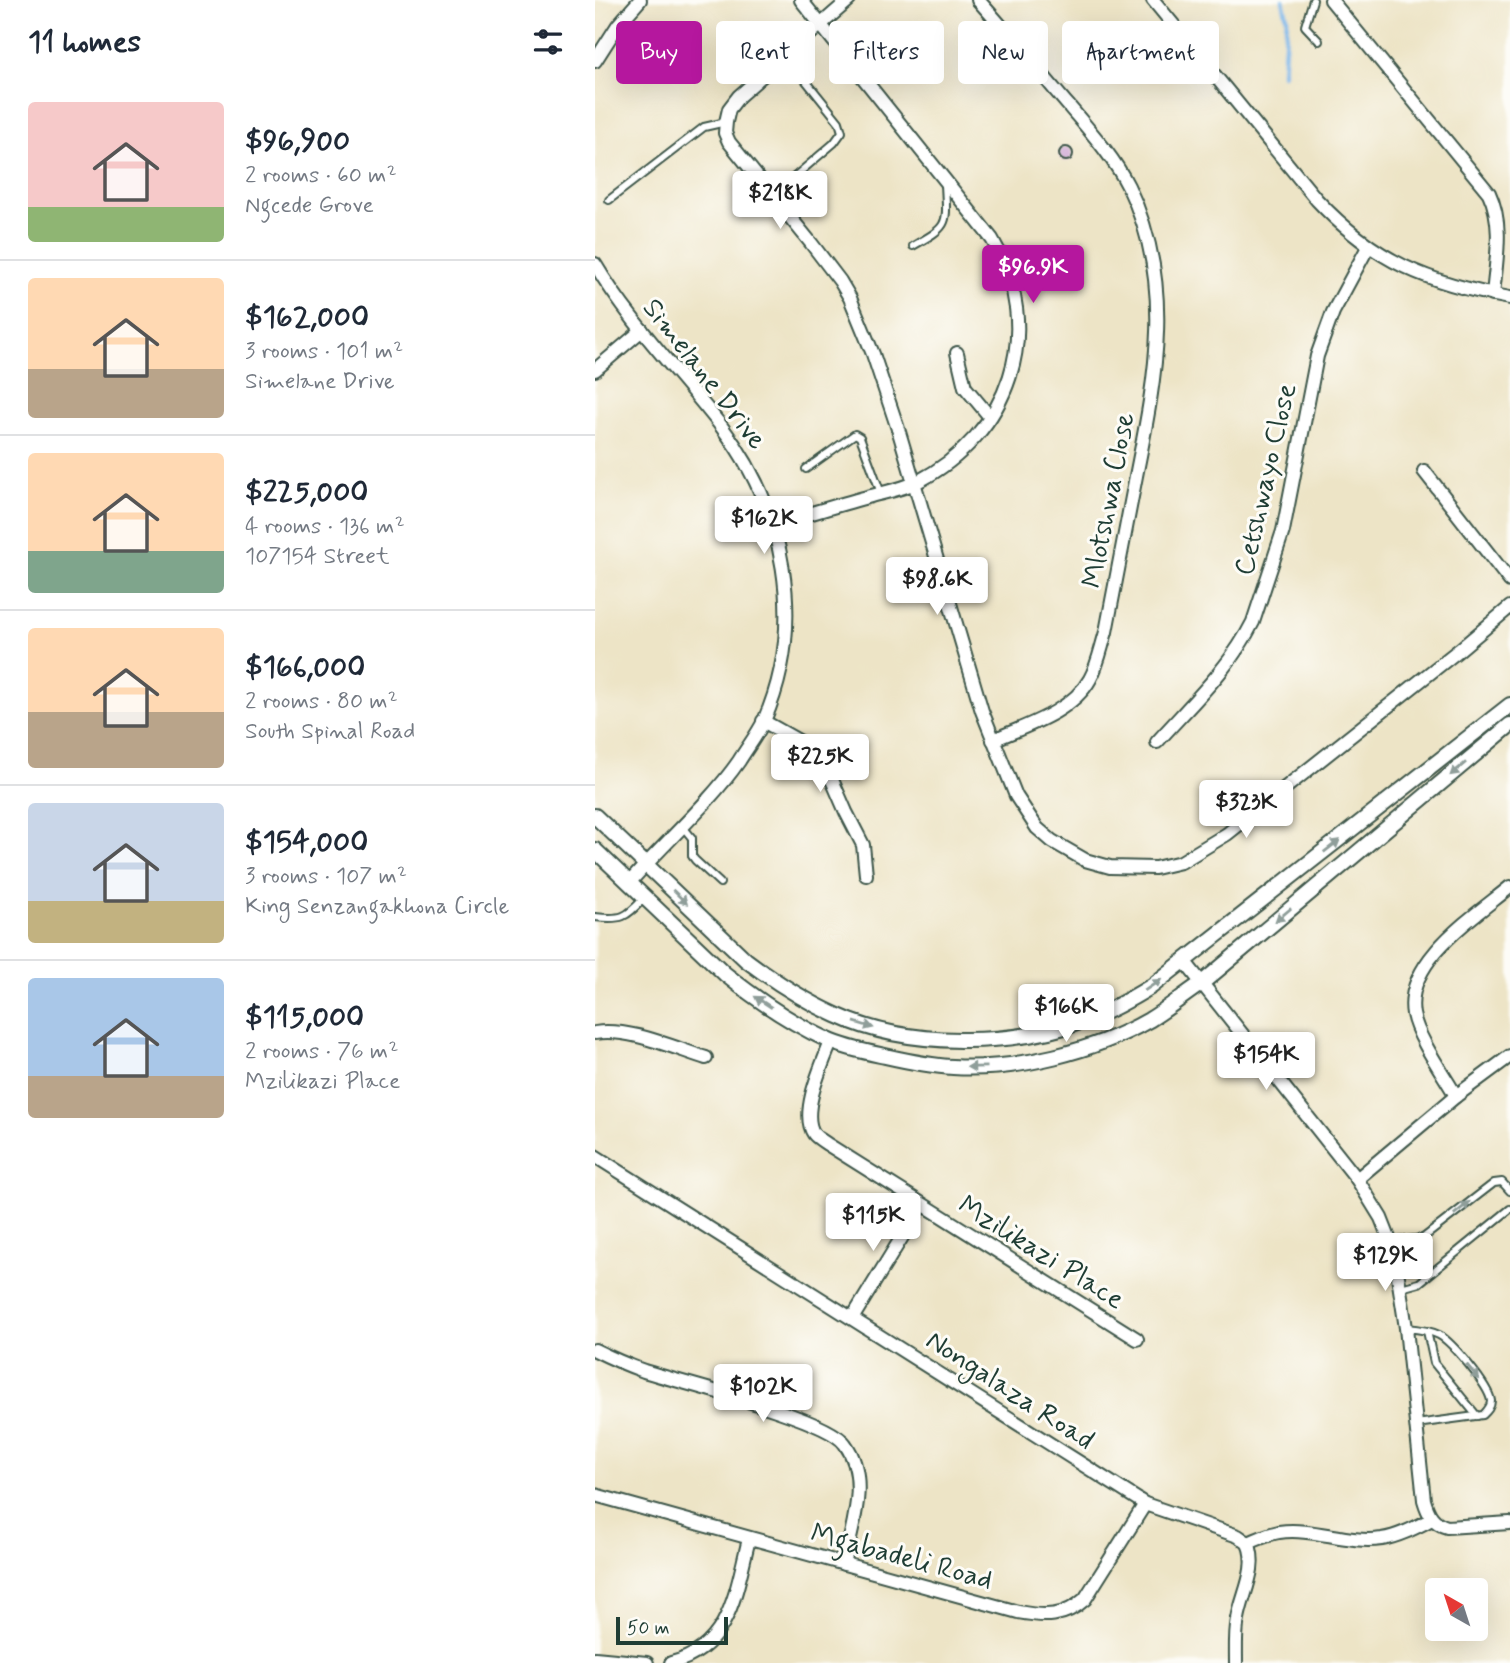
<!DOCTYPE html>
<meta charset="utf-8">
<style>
:root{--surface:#fff;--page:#f6f6f7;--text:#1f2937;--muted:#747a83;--line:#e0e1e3;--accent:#b5179e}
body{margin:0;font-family:Mynerve,sans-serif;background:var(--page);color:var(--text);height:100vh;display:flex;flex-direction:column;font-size:26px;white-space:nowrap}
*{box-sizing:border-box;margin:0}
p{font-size:23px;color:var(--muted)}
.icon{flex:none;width:38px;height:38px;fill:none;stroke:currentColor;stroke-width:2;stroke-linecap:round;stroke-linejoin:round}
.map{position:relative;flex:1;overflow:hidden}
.drawer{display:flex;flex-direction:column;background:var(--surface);width:595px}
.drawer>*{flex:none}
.top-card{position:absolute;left:21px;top:21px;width:665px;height:63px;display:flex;gap:14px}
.needle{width:46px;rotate:321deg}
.fabs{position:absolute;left:830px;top:1578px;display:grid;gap:14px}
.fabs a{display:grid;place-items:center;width:63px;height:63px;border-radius:7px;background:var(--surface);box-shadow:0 7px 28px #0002;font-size:35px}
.scale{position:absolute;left:21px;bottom:18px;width:112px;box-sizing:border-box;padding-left:7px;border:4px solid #1f3d34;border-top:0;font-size:19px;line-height:24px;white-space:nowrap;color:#1f3d34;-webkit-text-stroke:5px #fdfcf7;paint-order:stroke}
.price{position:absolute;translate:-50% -60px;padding:0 16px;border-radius:7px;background:#fff;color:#222;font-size:23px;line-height:46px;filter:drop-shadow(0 2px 4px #0008)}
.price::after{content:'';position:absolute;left:50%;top:42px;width:21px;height:16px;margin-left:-10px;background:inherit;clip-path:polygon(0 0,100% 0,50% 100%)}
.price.selected{background:var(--accent);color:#fff}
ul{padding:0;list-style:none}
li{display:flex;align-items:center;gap:21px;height:175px;padding:0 28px}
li+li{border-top:2px solid var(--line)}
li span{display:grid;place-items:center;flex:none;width:196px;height:140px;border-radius:7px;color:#555}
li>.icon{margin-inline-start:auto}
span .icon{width:84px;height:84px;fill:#fffc;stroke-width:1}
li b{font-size:30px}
h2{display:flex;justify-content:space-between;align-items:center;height:84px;padding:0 28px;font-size:30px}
.chip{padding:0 24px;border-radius:7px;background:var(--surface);box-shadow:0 7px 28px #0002;font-size:24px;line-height:63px}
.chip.selected{background:var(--accent);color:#fff}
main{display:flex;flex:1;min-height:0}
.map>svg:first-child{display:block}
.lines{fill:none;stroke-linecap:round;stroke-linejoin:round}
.stream{stroke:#78b6eb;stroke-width:4.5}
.building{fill:#caa0d1}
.service-casing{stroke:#3e564a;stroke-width:10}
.minor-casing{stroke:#3e564a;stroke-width:16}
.tertiary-casing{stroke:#3e564a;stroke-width:18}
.service{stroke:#fff;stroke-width:6}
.minor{stroke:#fff;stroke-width:12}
.tertiary{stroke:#fff;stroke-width:14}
.oneway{fill:#8f9e9a}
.labels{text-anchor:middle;stroke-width:6;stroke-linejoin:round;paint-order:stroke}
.street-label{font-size:28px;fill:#1f3d34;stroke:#fdfcf7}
</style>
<main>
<section class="drawer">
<h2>11 homes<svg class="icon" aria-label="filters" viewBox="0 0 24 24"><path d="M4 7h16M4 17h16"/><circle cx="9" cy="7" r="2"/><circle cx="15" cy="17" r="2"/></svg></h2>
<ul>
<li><span style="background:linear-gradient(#f6c9c9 75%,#8fb573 0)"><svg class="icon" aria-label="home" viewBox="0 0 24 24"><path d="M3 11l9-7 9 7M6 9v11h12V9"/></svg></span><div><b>$96,900</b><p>2 rooms · 60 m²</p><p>Ngcede Grove</p></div></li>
<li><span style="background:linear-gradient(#ffd9b3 65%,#b9a48a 0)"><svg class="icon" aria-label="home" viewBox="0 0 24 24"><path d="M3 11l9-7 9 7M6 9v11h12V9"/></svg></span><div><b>$162,000</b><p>3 rooms · 101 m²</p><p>Simelane Drive</p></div></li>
<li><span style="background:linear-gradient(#ffd9b3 70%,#7fa58c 0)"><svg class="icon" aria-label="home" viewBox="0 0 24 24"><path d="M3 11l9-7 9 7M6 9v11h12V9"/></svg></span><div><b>$225,000</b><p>4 rooms · 136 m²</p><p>107154 Street</p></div></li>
<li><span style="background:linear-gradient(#ffd9b3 60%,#b9a48a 0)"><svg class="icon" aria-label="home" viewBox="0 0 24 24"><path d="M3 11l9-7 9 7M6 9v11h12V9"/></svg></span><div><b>$166,000</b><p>2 rooms · 80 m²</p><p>South Spinal Road</p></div></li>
<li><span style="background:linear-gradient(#c9d6e8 70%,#c2b280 0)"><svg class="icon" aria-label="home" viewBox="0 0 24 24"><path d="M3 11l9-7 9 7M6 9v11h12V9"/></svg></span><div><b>$154,000</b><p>3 rooms · 107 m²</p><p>King Senzangakhona Circle</p></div></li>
<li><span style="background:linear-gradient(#a9c7e8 70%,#b9a48a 0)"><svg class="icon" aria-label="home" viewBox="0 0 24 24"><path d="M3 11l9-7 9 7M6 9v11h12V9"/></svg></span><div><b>$115,000</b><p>2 rooms · 76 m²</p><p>Mzilikazi Place</p></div></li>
</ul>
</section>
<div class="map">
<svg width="915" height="1663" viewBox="0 0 915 1663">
<rect width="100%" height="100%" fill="#fdfcf7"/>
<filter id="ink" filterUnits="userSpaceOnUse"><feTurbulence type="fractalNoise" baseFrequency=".0143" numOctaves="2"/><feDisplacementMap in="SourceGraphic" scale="14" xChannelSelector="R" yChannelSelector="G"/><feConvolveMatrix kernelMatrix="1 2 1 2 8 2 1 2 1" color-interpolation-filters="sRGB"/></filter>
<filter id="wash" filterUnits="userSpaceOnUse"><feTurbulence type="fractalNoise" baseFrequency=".00686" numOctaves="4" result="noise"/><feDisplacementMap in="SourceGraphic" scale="28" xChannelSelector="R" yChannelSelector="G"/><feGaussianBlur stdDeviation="1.57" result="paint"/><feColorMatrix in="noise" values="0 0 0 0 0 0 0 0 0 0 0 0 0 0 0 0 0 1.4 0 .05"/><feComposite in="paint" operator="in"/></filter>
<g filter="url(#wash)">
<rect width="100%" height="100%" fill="#ede4c6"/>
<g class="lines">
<polyline class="stream" points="688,74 692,18 688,0"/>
</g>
<g id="blocks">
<circle class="building" cx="471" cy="154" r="7"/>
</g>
</g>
<g filter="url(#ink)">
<use href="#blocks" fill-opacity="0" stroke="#3e564a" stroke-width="2"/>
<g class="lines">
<g class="service-casing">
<g id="service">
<polyline points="718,0 710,26 724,41"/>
<polyline points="191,56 244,122 247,132 239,143 198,178"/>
<polyline points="14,200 109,127 131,122"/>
<path d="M318,246C355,225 352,226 350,184"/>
<polyline points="211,469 260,434 265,437 286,493"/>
<polyline points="88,827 97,838 97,856 100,860 125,883"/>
<path d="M0,917C27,920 31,918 49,898"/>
<polyline points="796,1242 828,1238 899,1183 907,1182 915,1191"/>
<polyline points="806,1288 824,1283 915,1209"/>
<path d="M811,1328C822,1329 834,1330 844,1335C857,1342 894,1386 896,1401C896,1407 892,1411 888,1415L821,1424"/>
<polyline points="832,1331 839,1363 882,1416"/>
</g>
</g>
<g class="minor-casing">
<g id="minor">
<polyline points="254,0 144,96 134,109 131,122 130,133 134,142 216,243 245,281 255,298 278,354 304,432 387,711 421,796 442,828 457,841 490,860 515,867 560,868 586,862 632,834 864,650 915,607"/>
<path d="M383,0C414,34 443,70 473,105C494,130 518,156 533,186C580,282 561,376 541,476C531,528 521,580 511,632C506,648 503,665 495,679C477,712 430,726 398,740"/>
<path d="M558,0L722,200C780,262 833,283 915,298"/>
<path d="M736,0L894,193C909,225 901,260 898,295"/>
<polyline points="0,61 23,25 45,0"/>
<path d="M0,264C35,323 84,372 126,426C190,509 212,623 169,721C162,735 152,748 144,761C115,803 68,844 34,883"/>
<polyline points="362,353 370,387 395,417"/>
<polyline points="0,370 47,330"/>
<polyline points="829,471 915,581"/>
<path d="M178,524C211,515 243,505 276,496C290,492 308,489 322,482C415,434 451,331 397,239L206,0"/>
<polyline points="168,721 209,744 226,760 234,773 251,812 268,845 271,875"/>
<path d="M562,742C596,704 635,668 658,622L688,531L722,356L738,312L773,247"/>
<polyline points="590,962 762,1179"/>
<path d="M0,1033C33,1027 79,1048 111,1058"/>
<path d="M236,1042C228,1063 204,1113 219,1134C222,1138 228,1141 232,1144L542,1339"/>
<path d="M915,1056L861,1096L762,1179L786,1218L799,1251L811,1328L829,1500C833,1514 838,1523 852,1527L915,1523"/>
<path d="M861,1096C849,1075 822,1037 818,1014C809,961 880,916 915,887"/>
<path d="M0,1156L550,1504L643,1536L653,1543C663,1539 673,1534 684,1532C718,1527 752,1544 787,1539C805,1536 821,1527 837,1519"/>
<polyline points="258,1317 326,1206"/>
<path d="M0,1350C16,1358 32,1365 49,1371C87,1383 232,1418 250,1444C275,1478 257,1527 249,1564"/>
<path d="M0,1495L423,1612C450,1617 469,1618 490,1599L550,1504"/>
<polyline points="0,1658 52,1663"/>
<path d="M76,1663C136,1648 141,1589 154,1539"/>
<path d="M641,1663C641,1648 640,1633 643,1619C647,1594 664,1568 653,1543"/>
</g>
</g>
<g class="tertiary-casing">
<g id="tertiary">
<path d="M0,816L151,960C179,981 208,1000 241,1015C312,1048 418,1047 491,1020C515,1011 536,999 557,986L915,705"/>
<path d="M0,850L130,974C161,999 196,1023 233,1040C250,1048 271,1052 290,1056C312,1061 335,1066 358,1067C421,1071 500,1051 554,1020C572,1009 589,995 607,983L915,725"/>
</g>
</g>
<use href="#service" class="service"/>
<use href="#minor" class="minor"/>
<use href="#tertiary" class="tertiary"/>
</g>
<defs><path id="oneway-solid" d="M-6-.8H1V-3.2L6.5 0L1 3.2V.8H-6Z" transform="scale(1.75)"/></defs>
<g class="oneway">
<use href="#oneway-solid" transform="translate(863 769) rotate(140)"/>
<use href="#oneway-solid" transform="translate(737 846) rotate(-38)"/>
<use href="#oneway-solid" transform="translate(85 897) rotate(44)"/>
<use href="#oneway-solid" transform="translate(688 915) rotate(140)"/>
<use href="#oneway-solid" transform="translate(558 985) rotate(-34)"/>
<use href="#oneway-solid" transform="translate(168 1002) rotate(-147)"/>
<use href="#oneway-solid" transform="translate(269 1025) rotate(17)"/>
<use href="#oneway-solid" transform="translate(382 1067) rotate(179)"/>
<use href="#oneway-solid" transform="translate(867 1208) rotate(-39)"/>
<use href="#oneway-solid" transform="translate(878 1372) rotate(50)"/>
</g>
</g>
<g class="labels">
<g class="street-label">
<text transform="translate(111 373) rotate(52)" y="10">Simelane Drive</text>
<text transform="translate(669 479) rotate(-77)" y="10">Cetshwayo Close</text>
<text transform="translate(512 500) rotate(-79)" y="10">Mlotshwa Close</text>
<text transform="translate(447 1251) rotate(32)" y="10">Mzilikazi Place</text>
<text transform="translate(416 1389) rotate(33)" y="10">Nongalaza Road</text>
<text transform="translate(307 1555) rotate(15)" y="10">Mgabadeli Road</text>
</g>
</g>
</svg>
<div class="fabs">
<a><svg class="needle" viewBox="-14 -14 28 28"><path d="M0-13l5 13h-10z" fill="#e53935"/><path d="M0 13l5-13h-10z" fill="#747a83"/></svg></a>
</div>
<div class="scale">50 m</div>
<b class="price" style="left:185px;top:231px">$218K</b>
<b class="price selected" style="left:438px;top:305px">$96.9K</b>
<b class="price" style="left:169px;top:556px">$162K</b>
<b class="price" style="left:342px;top:617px">$98.6K</b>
<b class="price" style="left:225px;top:794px">$225K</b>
<b class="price" style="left:651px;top:840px">$323K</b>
<b class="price" style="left:471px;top:1044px">$166K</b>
<b class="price" style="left:671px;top:1092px">$154K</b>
<b class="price" style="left:278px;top:1253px">$115K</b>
<b class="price" style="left:790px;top:1293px">$129K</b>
<b class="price" style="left:168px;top:1424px">$102K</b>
<div class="top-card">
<a class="chip selected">Buy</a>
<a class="chip">Rent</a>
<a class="chip">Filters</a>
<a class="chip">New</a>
<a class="chip">Apartment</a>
</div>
</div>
</main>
